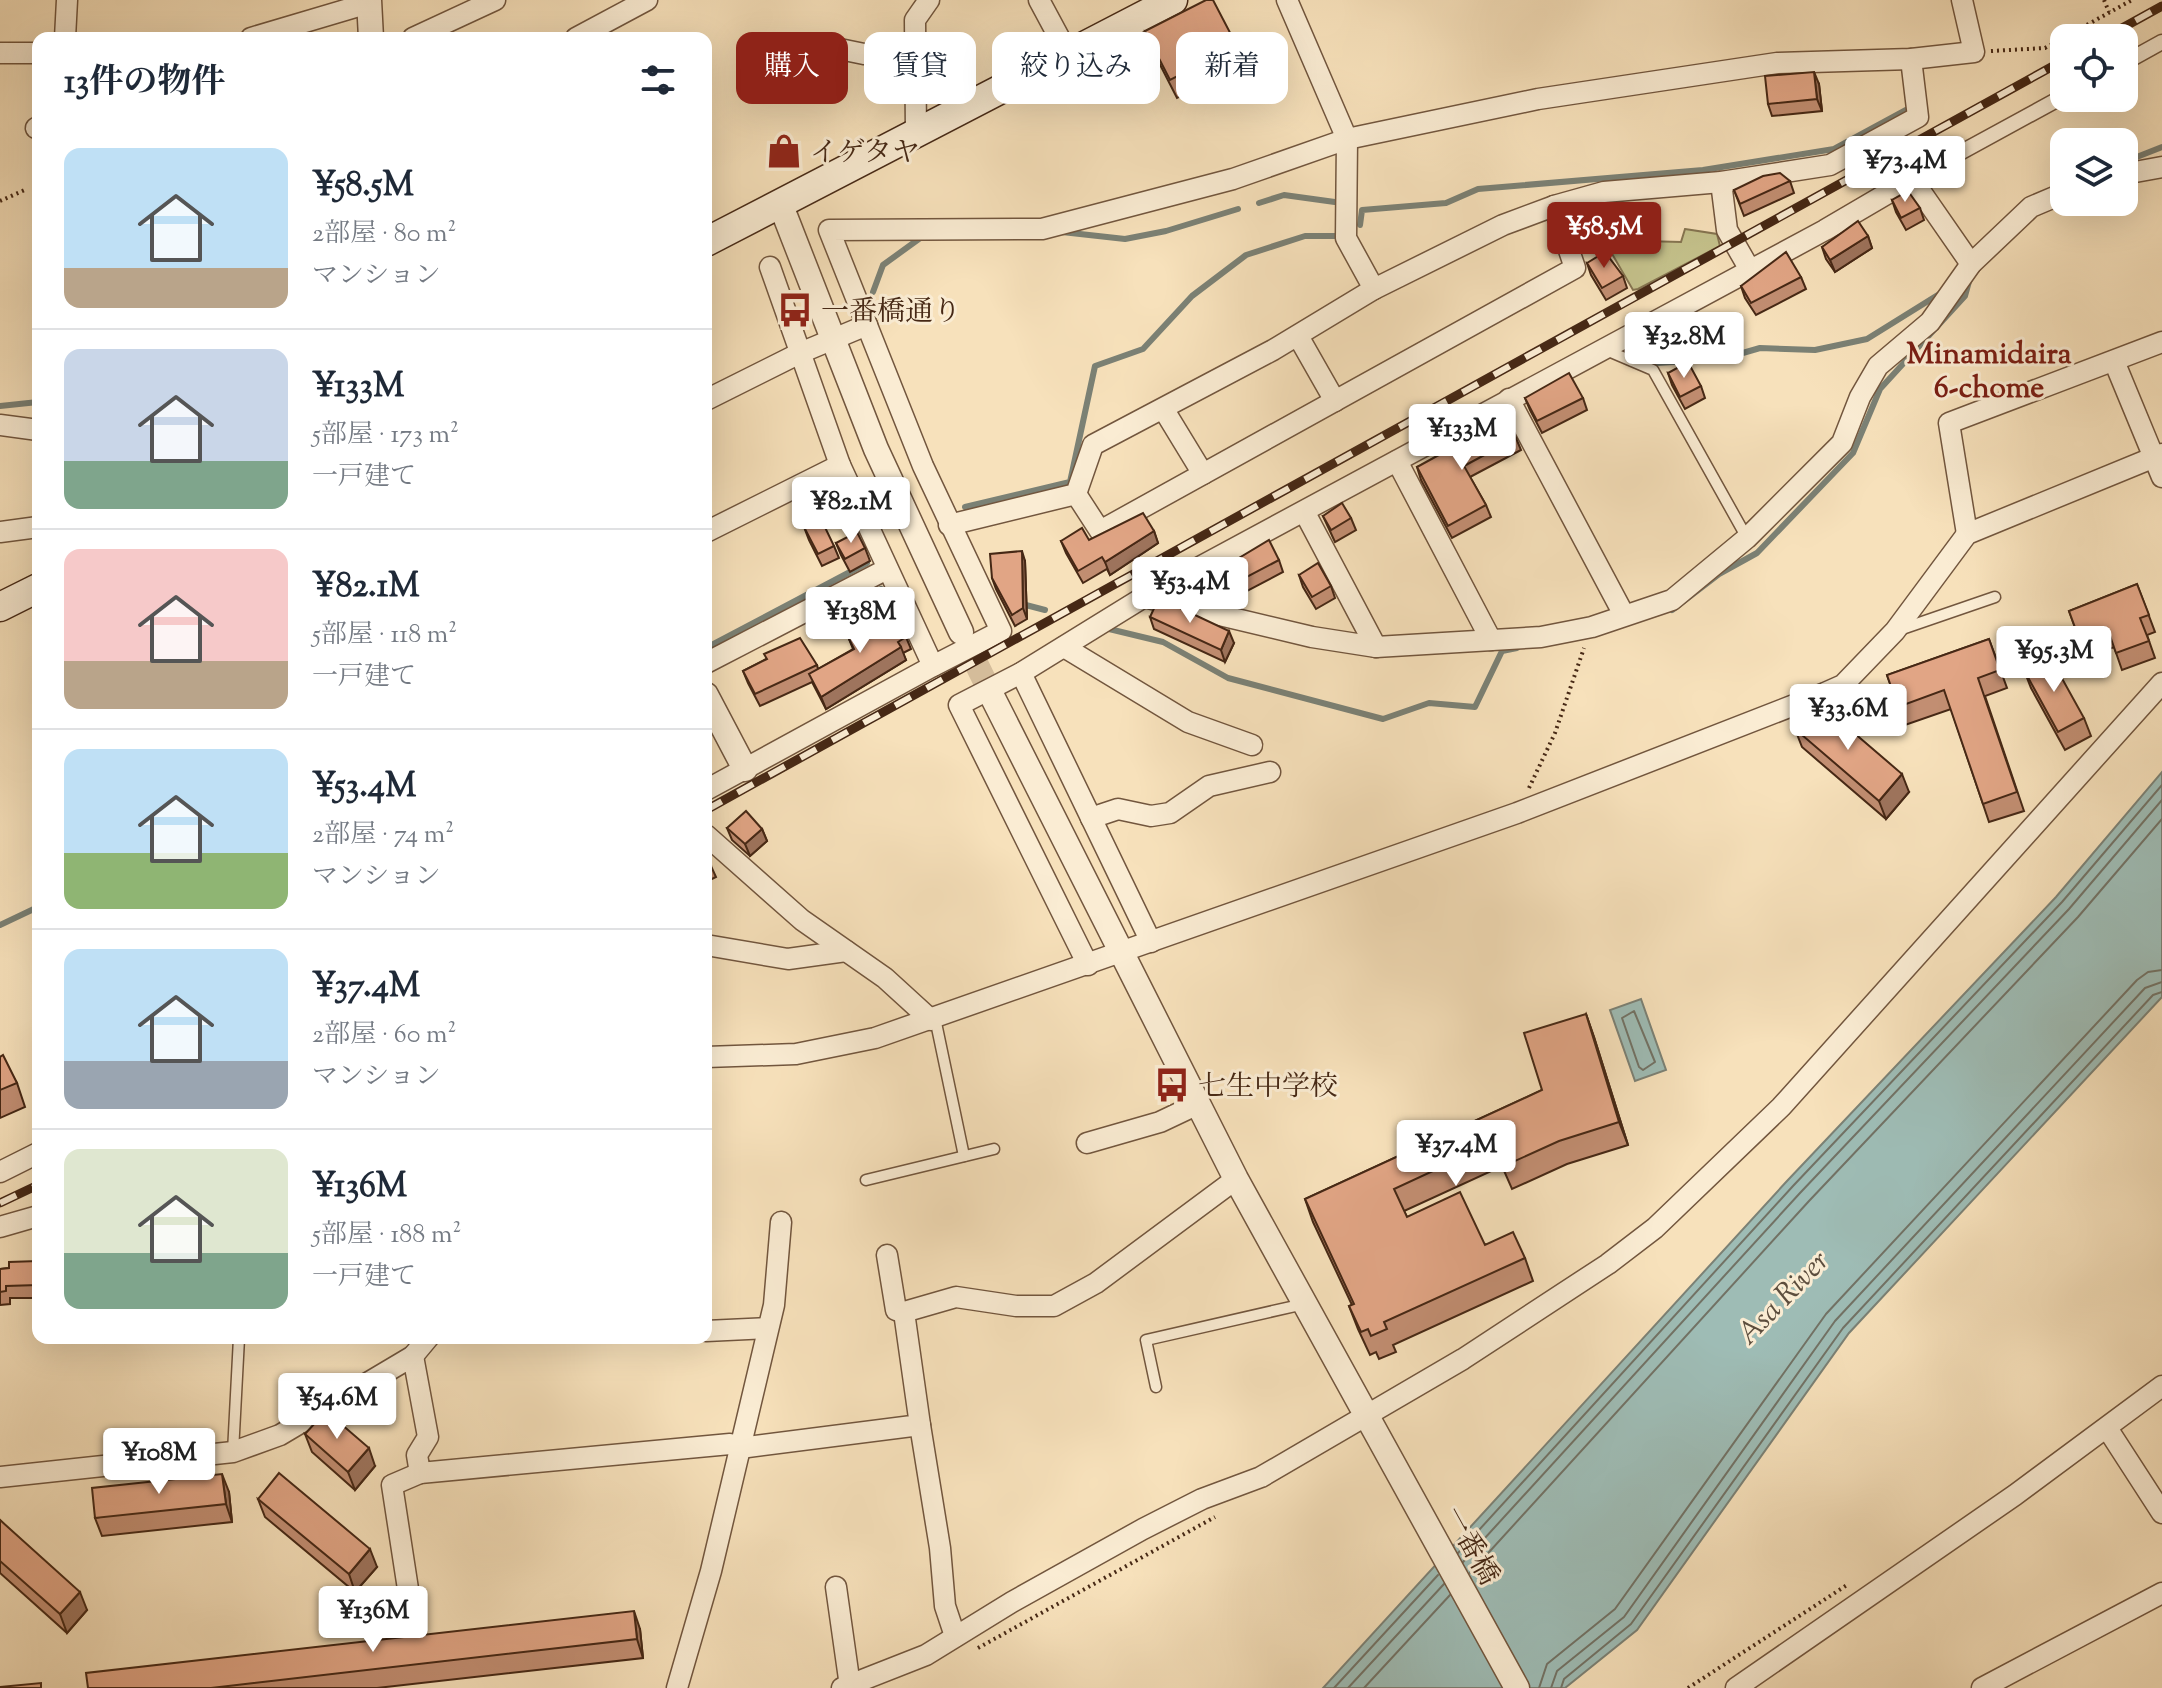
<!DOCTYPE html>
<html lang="ja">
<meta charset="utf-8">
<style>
:root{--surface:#fff;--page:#f2f2f3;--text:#1f2937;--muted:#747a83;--line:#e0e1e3;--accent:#8f2418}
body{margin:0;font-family:"Sorts Mill Goudy","Noto Serif JP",serif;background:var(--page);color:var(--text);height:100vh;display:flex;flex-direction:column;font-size:30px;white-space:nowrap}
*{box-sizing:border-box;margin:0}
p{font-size:26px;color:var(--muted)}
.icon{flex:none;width:44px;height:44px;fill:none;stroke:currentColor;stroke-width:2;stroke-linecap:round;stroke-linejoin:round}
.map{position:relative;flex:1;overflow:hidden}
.drawer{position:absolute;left:32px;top:32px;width:680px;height:1312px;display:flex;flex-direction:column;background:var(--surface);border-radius:16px;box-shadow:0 8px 32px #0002}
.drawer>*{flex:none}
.top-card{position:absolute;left:736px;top:32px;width:760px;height:72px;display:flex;gap:16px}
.fabs{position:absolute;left:2050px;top:24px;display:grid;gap:16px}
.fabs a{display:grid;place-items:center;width:88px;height:88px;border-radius:16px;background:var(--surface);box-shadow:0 8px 32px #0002;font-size:40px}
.price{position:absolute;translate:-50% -68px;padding:0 18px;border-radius:8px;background:#fff;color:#222;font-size:26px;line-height:52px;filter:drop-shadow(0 2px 4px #0008)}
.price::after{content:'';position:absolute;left:50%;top:48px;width:24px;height:18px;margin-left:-12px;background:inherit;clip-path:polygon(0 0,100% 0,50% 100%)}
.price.current{background:var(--accent);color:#fff}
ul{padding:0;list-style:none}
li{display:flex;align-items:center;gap:24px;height:200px;padding:0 32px}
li+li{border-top:2px solid var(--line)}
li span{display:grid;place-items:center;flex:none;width:224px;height:160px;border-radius:16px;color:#555}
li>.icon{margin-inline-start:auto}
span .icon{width:96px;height:96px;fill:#fffc;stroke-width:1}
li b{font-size:34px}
h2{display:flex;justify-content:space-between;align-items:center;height:96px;padding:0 32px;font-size:34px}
.pill{padding:0 28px;border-radius:16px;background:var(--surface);box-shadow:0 8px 32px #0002;font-size:28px;line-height:72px}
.pill.current{background:var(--accent);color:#fff}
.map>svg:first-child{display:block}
.green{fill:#c4c18b;stroke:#857450;stroke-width:2}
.water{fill:#9ebcb5;stroke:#7b8175;stroke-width:2}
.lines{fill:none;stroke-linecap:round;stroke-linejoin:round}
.shore{stroke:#727265;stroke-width:2}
.stream{stroke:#7b8175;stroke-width:6}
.tertiary-tunnel{stroke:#d4bc9a;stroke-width:24;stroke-dasharray:24 12;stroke-linecap:butt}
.service-casing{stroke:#72563e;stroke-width:13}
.pedestrian-casing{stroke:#72563e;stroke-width:17}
.minor-casing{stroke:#72563e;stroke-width:23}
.tertiary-casing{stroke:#72563e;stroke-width:27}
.secondary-casing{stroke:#462815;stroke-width:31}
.path{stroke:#462815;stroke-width:4;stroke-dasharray:2 4;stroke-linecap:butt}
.service{stroke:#faecd3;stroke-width:10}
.pedestrian{stroke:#faecd3;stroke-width:14}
.minor{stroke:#faecd3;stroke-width:20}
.tertiary{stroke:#faecd3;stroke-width:24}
.secondary{stroke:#faecd3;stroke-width:28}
.rail-casing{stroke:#462815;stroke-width:9}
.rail{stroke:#faecd3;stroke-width:6;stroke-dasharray:18;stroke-linecap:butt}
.wall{fill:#c28e72;stroke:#462815;stroke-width:2}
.shaded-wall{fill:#9e745d;stroke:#462815;stroke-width:2}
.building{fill:#e1a585;stroke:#462815;stroke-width:2}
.labels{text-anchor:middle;stroke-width:6;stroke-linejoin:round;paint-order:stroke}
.poi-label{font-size:28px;fill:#462815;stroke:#faecd3;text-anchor:start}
.street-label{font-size:28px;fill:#462815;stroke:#faecd3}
.neighbourhood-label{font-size:30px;font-weight:bold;fill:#7a1f14;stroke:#faecd3}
.water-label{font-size:30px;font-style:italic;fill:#5c4d3d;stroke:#faecd3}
</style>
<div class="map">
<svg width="2162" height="1688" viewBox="0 0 2162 1688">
<rect width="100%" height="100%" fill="#f7e1bb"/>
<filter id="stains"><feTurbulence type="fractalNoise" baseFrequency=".0025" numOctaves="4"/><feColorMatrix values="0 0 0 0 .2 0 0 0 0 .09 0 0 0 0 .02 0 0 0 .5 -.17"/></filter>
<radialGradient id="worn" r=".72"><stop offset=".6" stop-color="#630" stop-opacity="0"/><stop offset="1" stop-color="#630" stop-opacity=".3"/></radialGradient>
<polygon class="green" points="1685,229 1717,234 1720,246 1638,289 1633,290 1604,240 1681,242"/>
<g class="water">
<polygon points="2162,772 2162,997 1849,1333 1637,1630 1565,1688 1323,1688 1787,1181 2056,897"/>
<polygon points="1641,999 1666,1070 1635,1081 1610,1010"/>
</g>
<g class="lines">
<g class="shore">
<polygon points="1634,1011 1655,1062 1643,1070 1639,1067 1622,1018"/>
<polyline points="1458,1553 1793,1186 2062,902 2162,785"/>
<polyline points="1463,1562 1800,1193 2069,909 2162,800"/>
<polyline points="1470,1573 1809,1201 2078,917 2162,819"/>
<polyline points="1334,1688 1438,1575"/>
<polyline points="1348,1688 1444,1584"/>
<polyline points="1364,1688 1450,1595"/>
<polyline points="1539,1688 1547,1664 1615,1609 1826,1314 2137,980 2148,972 2162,970"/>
<polyline points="1551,1688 1557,1671 1624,1617 1835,1321 2145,988 2162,982"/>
<polyline points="1561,1688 1564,1679 1631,1624 1843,1328 2153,995 2162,992"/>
</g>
<g class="stream">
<polyline points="2124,162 2162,147"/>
<polyline points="1259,203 1284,195 1342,203"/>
<polyline points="1360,225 1362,210 1446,203 1478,189 1703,170 1834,149 1906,110"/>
<polyline points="1062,232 1125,239 1166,231 1238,209"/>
<polyline points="873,292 883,265 923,236"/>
<polyline points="1624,351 1657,363 1722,359 1760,348 1815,350 1867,339 1941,293"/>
<polyline points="0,406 38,402"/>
<polyline points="965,507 1070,482 1095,366 1143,349 1192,296 1246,255 1305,236 1342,236"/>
<polyline points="881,589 895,616"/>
<polyline points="1022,604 1045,610"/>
<polyline points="1672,610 1719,574 1757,553 1853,453 1880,389 1965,296 1970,278"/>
<polyline points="1105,628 1163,642 1228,678 1383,719 1429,703 1475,707 1502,651 1517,648"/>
<polyline points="706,648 867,563"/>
<polyline points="0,925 38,907"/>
</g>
<polyline class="tertiary-tunnel" points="961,632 993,698"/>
<g class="service-casing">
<g id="service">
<polyline points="1606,350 1653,370 1747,538"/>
<polyline points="1899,630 1995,597"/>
<polyline points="935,1018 964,1156"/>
<polyline points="866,1180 994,1149"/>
<polyline points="1156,1387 1146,1340 1304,1304"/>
<polyline points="233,1452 239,1338"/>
</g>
</g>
<g class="pedestrian-casing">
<g id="pedestrian">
<polyline points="2124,63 2162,42"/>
<polyline points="1912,179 2064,96"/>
</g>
</g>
<g class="minor-casing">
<g id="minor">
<polyline points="1039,0 1068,54"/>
<polyline points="65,38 67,0"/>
<polyline points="251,38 369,3"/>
<polyline points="413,38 495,0"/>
<polyline points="576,38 647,0"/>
<polyline points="825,46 864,54 915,54"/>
<polyline points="0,53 38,53"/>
<polyline points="36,128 38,127"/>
<polyline points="916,134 915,20 929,0"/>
<polyline points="2124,174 2162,167"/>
<polyline points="1721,182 1727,230 1750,270"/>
<polyline points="770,267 840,465 933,666 1001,631 923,466 829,230 1042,229 1233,179 1347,139 1538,99 1777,63 1911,59 1974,52 1962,0"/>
<polyline points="1374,289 1503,225 1554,206 1604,192 1721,182 1830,165 1918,117 1911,59"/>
<polyline points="1298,336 1335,401"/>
<polyline points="2114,361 2162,477"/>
<polyline points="1509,399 1623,613"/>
<polyline points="706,400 800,353 867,325"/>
<polyline points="1164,410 1203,474"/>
<polyline points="0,425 38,430"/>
<polyline points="1397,461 1491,640"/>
<polyline points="1076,494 1100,531 1575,268 1554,206"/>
<polyline points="1305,513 1376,647"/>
<polyline points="949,525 1076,494 1093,445 1273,350 1374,289 1346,238 1347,139 1287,0"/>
<polyline points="0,532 38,527"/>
<polyline points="706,532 840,465"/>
<polyline points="1967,534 1949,423 2162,342"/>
<polyline points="1144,597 1312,637 1376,647 1541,637 1592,627 1672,600 1747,538 1842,443 1860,397 1878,366 1930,322 1971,264 2031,207 2064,193"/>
<polyline points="1064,647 1188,722 1252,745"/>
<polyline points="706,663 887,569"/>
<polyline points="1021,673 1151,942"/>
<polyline points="706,790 933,666"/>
<polyline points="1091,818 1118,809 1151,816 1170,813 1209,786 1270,772"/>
<polyline points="706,835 802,920 885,978 931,1020"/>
<polyline points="706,945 788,959 846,951"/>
<polyline points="1088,965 959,705 1021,673 1144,597 1825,230 1912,179 1971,264"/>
<polyline points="706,1057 796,1054 875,1038 1517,813 1825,693 1843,685 1895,631 1967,534 2162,454"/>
<polyline points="1087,1143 1160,1122 1198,1104"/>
<polyline points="0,1172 38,1153"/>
<polyline points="0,1227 38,1216"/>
<polyline points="887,1255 896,1310 904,1312"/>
<polyline points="706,1331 767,1328"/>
<polyline points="413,1356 428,1338"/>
<polyline points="920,1425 940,1548 945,1606 955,1636"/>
<polyline points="2107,1428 2162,1513"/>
<polyline points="0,1477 233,1452 280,1435 413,1356 428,1437 417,1455 420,1473 730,1444 740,1448 920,1425 904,1312 956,1297 1016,1306 1054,1306 1096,1283 1236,1179"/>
<polyline points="836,1587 850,1686"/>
<polyline points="410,1602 392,1485 420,1473"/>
<polyline points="677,1688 711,1571 774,1305 781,1222"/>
<polyline points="842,1688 926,1655 1012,1602 1143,1529 1202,1499 1261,1477 1463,1359 1608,1264 1655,1228 1781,1107 2162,683"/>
<polyline points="1736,1688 2015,1495 2162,1386"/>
<polyline points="1982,1688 2162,1593"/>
</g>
</g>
<g class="tertiary-casing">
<g id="tertiary">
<polyline points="369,0 371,38"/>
<polyline points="780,203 876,449 961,632"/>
<polyline points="706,695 745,769"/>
<polyline points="993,698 1236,1179 1517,1688"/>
</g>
</g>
<g class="secondary-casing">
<g id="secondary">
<polyline points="706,242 1173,0"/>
<polyline points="0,607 38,588"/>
</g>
</g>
<g class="path">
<polyline points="2104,0 2109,12"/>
<polyline points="1991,51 2045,48 2132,0"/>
<polyline points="0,201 27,189"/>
<polyline points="1529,788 1555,733 1584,648"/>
<polyline points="978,1648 1215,1517"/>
<polyline points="1688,1688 1847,1585"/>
</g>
<use href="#service" class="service"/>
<use href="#pedestrian" class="pedestrian"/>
<use href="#minor" class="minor"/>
<use href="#tertiary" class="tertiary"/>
<use href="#secondary" class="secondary"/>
<g class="rail-casing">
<g id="rail">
<polyline points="2104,38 2162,6"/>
<polyline points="706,810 2064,60"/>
<polyline points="0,1203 38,1185"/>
</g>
</g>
<use href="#rail" class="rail"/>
</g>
<g class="wall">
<polygon points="1145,31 1237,46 1243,65 1177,98 1152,49"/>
<polygon points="1819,84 1822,111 1772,116 1768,104"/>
<polygon points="1790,181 1794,193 1744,216 1734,190"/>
<polygon points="1892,200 1920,208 1924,220 1906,230 1896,212"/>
<polygon points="1868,236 1872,248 1835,272 1826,259 1822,247"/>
<polygon points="1587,263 1623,276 1627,288 1606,300 1591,275"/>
<polygon points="1801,277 1806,289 1756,315 1745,298 1741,286"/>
<polygon points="1668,373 1701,386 1705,398 1685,409 1672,385"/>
<polygon points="1525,398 1583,398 1587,410 1542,433 1530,410"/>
<polygon points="1516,438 1521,450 1470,477 1486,505 1491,517 1452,538 1421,480 1417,467"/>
<polygon points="1323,516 1351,518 1356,530 1335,542"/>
<polygon points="804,527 834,546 839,558 822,566 809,540"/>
<polygon points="1154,531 1158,543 1110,575 1107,569 1083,583 1066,553 1061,541 1089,540"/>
<polygon points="836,543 865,548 870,561 850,572 841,555"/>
<polygon points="1279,560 1283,572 1228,601 1218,585 1214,573"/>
<polygon points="1025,561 1027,619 1015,626 996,589 992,578"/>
<polygon points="1299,575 1331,586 1335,598 1316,609 1303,587"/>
<polygon points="2137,584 2155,632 2147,635 2155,658 2122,670 2114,647 2086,658 2069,611"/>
<polygon points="1150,617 1234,643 1225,662 1154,629"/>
<polygon points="906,637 911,649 903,653 906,660 826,709 812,682 760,706 748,683 743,671 766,659 817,665 818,669 853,649 849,639"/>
<polygon points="1989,639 2007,688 1985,696 2024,811 1989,822 1951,709 1905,725 1887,675"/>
<polygon points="2024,670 2084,718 2091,736 2065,750 2031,688"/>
<polygon points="1795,729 1909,792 1886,819 1802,747"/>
<polygon points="727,828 762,829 767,841 750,856 732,840"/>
<polygon points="706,855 716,877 706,882"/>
<polygon points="1586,1014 1594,1037 1628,1145 1567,1164 1512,1189 1502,1166 1404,1211 1407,1217 1525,1258 1533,1281 1393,1345 1396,1352 1379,1359 1376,1352 1370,1355 1358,1329 1349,1306 1352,1305 1313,1222 1305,1199 1542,1090"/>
<polygon points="0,1057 17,1083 25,1107 0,1118"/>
<polygon points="38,1261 38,1298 10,1298 10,1304 0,1305 0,1269 9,1268"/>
<polygon points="305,1434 375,1466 355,1490 312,1452"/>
<polygon points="229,1492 232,1522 102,1536 95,1518"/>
<polygon points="258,1499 377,1567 355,1592 265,1517"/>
<polygon points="0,1520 87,1610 67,1633 0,1573"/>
<polygon points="640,1629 643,1658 377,1688 88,1688"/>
</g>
<g class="shaded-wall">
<polygon points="1814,72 1819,84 1822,111 1817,99"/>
<polygon points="1868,236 1872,248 1835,272 1830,260"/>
<polygon points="1154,531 1158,543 1110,575 1105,562"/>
<polygon points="1022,551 1025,561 1027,619 1023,608"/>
<polygon points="1229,631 1234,643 1225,662 1221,650"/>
<polygon points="901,647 906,660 826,709 821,697"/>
<polygon points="1902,774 1909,792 1886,819 1879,801"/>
<polygon points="762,829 767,841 750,856 745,844"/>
<polygon points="1586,1014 1594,1037 1628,1145 1619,1122"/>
<polygon points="369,1448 375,1466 355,1490 348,1472"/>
<polygon points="222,1474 229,1492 232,1522 226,1504"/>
<polygon points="370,1549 377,1567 355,1592 349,1574"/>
<polygon points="80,1592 87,1610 67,1633 60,1614"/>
<polygon points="634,1611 640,1629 643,1658 637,1639"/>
</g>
<g class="building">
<polygon points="1206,0 1213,0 1237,46 1170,80 1145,31"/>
<polygon points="1814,72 1817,99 1768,104 1765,76"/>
<polygon points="1780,173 1790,181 1740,204 1734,190 1763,176"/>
<polygon points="1908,191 1920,208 1901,218 1892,200"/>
<polygon points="1858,221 1868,236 1830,260 1822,247"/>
<polygon points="1605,252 1623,276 1602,288 1587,263"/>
<polygon points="1786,252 1801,277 1751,303 1741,286"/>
<polygon points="1688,362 1701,386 1680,397 1668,373"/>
<polygon points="1569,373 1583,398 1537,421 1525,398"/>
<polygon points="1506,418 1516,438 1464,466 1486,505 1448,526 1417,467"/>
<polygon points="1342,503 1351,518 1331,530 1323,516"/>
<polygon points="1143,513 1154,531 1105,562 1102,557 1078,571 1061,541 1082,528 1089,540"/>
<polygon points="821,519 834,546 818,554 804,527"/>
<polygon points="857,532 865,548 845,559 836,543"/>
<polygon points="1269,540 1279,560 1224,589 1214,573"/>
<polygon points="1022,551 1023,608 1012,615 992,578 990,554"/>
<polygon points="1318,563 1331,586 1312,597 1299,575"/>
<polygon points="2137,584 2149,615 2140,618 2149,641 2116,653 2108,630 2080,641 2069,611"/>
<polygon points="1157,602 1178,607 1229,631 1221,650 1150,617"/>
<polygon points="894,614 906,637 898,642 901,647 821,697 809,674 854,649 849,639"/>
<polygon points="800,638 817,665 755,694 743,671 767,659 764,654"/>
<polygon points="1989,639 2000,670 1978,678 2017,792 1983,804 1944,690 1898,707 1887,675"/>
<polygon points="2049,655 2084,718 2058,732 2024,670"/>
<polygon points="1818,702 1902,774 1879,801 1795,729"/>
<polygon points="746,811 762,829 745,844 727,828"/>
<polygon points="706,855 711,865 706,868"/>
<polygon points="1586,1014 1619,1122 1559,1141 1504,1166 1493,1143 1394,1189 1407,1217 1460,1192 1485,1245 1513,1232 1525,1258 1384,1322 1387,1329 1371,1336 1368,1329 1361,1332 1349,1306 1354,1304 1305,1199 1542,1090 1524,1033"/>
<polygon points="3,1055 17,1083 0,1090 0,1057"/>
<polygon points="38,1261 38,1285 6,1286 6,1291 0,1292 0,1269 9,1268 9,1262"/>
<polygon points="326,1411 369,1448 348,1472 305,1434"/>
<polygon points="279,1473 370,1549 349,1574 258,1499"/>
<polygon points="222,1474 226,1504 95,1518 92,1488"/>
<polygon points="0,1520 80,1592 60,1614 0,1561"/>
<polygon points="634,1611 637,1639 211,1688 88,1688 86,1673"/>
<polygon points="41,1683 41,1688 0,1688 0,1687"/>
</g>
<defs>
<g id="shop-bare" transform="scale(2.76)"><path d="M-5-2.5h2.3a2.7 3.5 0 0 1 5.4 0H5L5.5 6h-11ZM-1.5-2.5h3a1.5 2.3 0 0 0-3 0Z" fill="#8f2418" stroke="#faecd3" stroke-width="2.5" paint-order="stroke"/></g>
<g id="bus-bare" transform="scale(2.76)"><path d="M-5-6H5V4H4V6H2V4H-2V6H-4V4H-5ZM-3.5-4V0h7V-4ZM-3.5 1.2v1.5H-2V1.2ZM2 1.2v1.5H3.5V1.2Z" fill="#8f2418" stroke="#faecd3" stroke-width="2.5" paint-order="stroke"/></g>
</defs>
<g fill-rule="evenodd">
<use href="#shop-bare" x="784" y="151"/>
<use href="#bus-bare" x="795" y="310"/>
<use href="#bus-bare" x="1172" y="1085"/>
</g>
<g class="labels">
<g class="poi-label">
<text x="810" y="161">イゲタヤ</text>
<text x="821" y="320">一番橋通り</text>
<text x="1198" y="1095">七生中学校</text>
</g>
<g class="street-label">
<text transform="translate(1472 1545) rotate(61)" y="10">一番橋</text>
</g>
<g class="neighbourhood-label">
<text x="1989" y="363">Minamidaira<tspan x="1989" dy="34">6-chome</tspan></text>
</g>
<g class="water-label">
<text transform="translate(1782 1297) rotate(-46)" y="10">Asa River</text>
</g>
</g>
<rect width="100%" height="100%" filter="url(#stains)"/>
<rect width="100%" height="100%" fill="url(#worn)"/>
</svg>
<div class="fabs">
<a><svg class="icon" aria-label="locate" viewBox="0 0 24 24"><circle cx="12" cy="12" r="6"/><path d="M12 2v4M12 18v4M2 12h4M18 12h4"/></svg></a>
<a><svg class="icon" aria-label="layers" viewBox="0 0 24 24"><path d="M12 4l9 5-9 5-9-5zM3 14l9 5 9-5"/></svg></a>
</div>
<b class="price" style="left:1905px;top:204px">¥73.4M</b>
<b class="price current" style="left:1604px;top:270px">¥58.5M</b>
<b class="price" style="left:1684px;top:380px">¥32.8M</b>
<b class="price" style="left:1462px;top:472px">¥133M</b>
<b class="price" style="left:851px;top:545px">¥82.1M</b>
<b class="price" style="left:1190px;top:625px">¥53.4M</b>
<b class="price" style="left:860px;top:655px">¥138M</b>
<b class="price" style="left:2054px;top:694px">¥95.3M</b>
<b class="price" style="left:1848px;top:752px">¥33.6M</b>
<b class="price" style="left:1456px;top:1188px">¥37.4M</b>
<b class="price" style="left:337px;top:1441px">¥54.6M</b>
<b class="price" style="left:159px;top:1496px">¥108M</b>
<b class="price" style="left:373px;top:1654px">¥136M</b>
<div class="top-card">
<a class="pill current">購入</a>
<a class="pill">賃貸</a>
<a class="pill">絞り込み</a>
<a class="pill">新着</a>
</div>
<section class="drawer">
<h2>13件の物件<svg class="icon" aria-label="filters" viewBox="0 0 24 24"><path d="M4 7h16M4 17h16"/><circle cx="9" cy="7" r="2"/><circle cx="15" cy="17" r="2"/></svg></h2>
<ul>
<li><span style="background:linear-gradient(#bfe0f5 75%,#b9a48a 0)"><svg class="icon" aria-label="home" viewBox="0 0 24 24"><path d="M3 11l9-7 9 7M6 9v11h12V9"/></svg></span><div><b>¥58.5M</b><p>2部屋 · 80 m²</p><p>マンション</p></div></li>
<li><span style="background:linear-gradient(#c9d6e8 70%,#7fa58c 0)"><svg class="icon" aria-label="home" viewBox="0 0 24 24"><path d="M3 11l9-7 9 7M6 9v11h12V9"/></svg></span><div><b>¥133M</b><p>5部屋 · 173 m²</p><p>一戸建て</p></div></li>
<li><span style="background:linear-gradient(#f6c9c9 70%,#b9a48a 0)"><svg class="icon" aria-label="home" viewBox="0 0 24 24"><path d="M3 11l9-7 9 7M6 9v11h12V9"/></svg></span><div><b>¥82.1M</b><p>5部屋 · 118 m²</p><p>一戸建て</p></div></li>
<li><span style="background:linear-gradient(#bfe0f5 65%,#8fb573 0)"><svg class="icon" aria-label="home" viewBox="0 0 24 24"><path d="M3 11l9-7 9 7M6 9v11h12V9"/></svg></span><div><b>¥53.4M</b><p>2部屋 · 74 m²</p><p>マンション</p></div></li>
<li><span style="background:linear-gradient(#bfe0f5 70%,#9aa5b1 0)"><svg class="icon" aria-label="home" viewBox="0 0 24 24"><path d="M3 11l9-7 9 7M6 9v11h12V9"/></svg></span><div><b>¥37.4M</b><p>2部屋 · 60 m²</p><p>マンション</p></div></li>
<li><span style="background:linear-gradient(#dfe7d0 65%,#7fa58c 0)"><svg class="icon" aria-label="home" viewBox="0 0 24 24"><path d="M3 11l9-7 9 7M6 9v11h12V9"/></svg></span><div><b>¥136M</b><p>5部屋 · 188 m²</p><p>一戸建て</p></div></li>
</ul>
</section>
</div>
